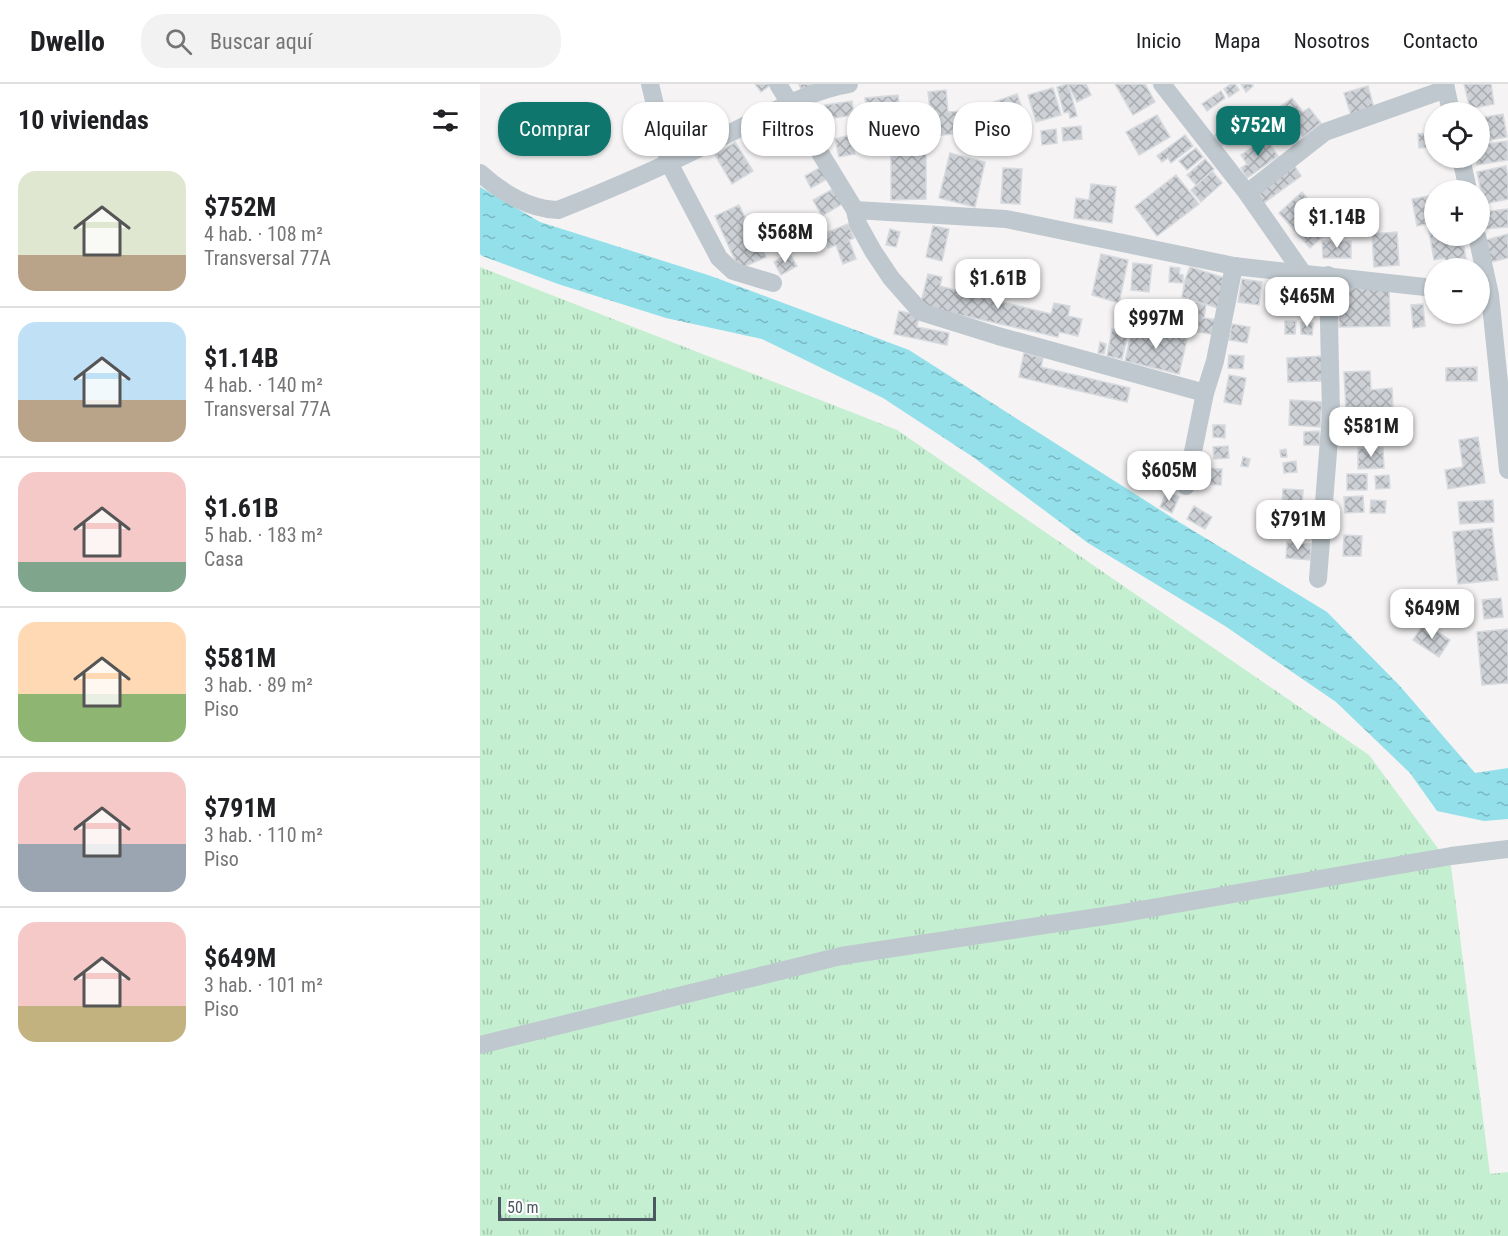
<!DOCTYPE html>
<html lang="es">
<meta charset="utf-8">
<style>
:root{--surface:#fff;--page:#f2f2f2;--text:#202124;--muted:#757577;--line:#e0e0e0;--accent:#0f766e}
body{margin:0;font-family:"Roboto Condensed",sans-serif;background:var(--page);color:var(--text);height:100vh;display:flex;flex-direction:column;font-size:22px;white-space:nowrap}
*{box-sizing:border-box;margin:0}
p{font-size:20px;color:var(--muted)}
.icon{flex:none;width:33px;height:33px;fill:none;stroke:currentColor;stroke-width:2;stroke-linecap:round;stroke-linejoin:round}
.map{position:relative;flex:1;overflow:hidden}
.details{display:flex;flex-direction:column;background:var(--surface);width:480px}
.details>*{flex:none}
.guide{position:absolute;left:18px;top:18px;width:570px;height:54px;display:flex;gap:12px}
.tools{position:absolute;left:944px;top:18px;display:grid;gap:12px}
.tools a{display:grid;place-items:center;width:66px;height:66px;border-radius:50%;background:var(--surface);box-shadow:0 2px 4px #0004;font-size:30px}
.scale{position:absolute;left:18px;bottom:15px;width:158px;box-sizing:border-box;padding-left:6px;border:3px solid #4b5860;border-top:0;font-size:16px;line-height:21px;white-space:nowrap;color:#4b5860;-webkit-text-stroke:4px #fff;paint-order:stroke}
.price{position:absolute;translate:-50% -51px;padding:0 14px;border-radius:12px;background:#fff;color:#222;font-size:20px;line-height:39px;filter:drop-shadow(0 2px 3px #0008)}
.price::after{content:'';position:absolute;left:50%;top:36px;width:18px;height:14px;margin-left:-9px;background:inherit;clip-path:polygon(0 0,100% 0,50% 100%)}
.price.current{background:var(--accent);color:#fff}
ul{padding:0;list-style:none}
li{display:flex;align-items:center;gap:18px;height:150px;padding:0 18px}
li+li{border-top:2px solid var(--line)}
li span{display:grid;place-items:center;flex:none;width:168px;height:120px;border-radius:18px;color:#555}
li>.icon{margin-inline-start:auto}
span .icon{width:72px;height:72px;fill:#fffc;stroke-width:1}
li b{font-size:26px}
h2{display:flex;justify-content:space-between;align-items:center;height:72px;padding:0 18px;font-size:26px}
.pill{padding:0 21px;border-radius:24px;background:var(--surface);box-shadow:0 2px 4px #0004;font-size:21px;line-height:54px}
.pill.current{background:var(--accent);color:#fff}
header{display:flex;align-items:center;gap:36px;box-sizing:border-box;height:84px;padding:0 30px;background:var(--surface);border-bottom:2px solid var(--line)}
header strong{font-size:28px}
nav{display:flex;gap:33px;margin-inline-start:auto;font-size:21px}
.search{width:420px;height:54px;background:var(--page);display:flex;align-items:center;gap:15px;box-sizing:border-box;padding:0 21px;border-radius:24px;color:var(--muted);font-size:22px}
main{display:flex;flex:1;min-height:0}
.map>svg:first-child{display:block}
.grass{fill:url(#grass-tufts)}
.water{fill:url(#water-ripples)}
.building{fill:url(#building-cross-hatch);stroke:#d7dade;stroke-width:1.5}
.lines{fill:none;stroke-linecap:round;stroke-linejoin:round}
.minor{stroke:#bfc8ce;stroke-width:18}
</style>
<header>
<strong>Dwello</strong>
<div class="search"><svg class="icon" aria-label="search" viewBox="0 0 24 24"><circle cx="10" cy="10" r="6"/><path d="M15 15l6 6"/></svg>Buscar aquí</div>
<nav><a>Inicio</a><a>Mapa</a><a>Nosotros</a><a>Contacto</a></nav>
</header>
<main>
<section class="details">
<h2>10 viviendas<svg class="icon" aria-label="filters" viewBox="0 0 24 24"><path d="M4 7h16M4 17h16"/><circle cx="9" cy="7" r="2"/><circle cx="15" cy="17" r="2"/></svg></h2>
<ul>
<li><span style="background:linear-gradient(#dfe7d0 70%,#b9a48a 0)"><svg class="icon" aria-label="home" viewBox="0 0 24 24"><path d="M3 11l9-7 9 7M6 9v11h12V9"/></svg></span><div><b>$752M</b><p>4 hab. · 108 m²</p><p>Transversal 77A</p></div></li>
<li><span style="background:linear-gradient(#bfe0f5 65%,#b9a48a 0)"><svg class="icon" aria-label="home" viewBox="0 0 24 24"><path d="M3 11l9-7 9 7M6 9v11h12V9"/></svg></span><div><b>$1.14B</b><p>4 hab. · 140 m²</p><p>Transversal 77A</p></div></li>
<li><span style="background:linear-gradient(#f6c9c9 75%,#7fa58c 0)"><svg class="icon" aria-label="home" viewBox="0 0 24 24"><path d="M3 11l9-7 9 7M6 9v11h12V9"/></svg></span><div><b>$1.61B</b><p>5 hab. · 183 m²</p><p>Casa</p></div></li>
<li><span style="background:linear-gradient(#ffd9b3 60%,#8fb573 0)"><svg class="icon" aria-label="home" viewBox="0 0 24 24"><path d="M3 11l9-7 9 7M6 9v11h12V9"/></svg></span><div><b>$581M</b><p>3 hab. · 89 m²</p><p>Piso</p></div></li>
<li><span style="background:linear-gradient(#f6c9c9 60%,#9aa5b1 0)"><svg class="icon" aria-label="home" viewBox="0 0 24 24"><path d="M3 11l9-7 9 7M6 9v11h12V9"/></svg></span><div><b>$791M</b><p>3 hab. · 110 m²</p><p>Piso</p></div></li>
<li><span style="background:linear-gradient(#f6c9c9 70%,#c2b280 0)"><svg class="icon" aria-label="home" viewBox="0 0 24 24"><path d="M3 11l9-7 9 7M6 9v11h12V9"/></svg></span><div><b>$649M</b><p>3 hab. · 101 m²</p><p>Piso</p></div></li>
</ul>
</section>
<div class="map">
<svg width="1028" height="1152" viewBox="0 0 1028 1152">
<defs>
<pattern id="grass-tufts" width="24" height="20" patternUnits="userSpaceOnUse" patternTransform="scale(1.5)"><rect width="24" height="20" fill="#c5efd1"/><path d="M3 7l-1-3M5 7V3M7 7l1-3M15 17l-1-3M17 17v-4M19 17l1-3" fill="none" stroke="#a2c4ad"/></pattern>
<pattern id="water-ripples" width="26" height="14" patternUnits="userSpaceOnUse" patternTransform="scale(1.5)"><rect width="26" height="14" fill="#93e0ea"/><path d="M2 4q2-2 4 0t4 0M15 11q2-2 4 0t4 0" fill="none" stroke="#7ab8c1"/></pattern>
<pattern id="building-cross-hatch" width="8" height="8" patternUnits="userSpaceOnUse" patternTransform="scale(1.5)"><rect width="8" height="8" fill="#cdd0d5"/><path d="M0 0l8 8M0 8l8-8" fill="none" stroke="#a8acb0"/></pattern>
</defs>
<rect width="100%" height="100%" fill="#f5f3f3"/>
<polygon class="grass" points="0,183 417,346 889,671 971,782 1010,1090 1028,1088 1028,1152 0,1152"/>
<polygon class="water" points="0,103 60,138 231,192 429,266 699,438 847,528 919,601 995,689 1028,684 1028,735 1004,737 957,727 930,689 856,618 745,542 608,459 493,373 403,314 282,255 186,234 78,200 2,172 0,170"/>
<g class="building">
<polygon points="275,0 292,0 281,8"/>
<polygon points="319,0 345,0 323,10"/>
<polygon points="588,0 606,0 611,11 597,18"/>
<polygon points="588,0 597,32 590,34 589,28 584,29 577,3"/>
<polygon points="635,0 665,0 675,18 653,31"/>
<polygon points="751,0 755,0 759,6 749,13 744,5"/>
<polygon points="761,0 772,0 773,2 766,8"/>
<polygon points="984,0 1011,0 1014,20 990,25"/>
<polygon points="888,2 894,24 871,31 864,9"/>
<polygon points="573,4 581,31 556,38 548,11"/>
<polygon points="466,6 468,28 481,27 483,49 453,52 448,8"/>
<polygon points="741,7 745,14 727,27 722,20"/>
<polygon points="537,10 543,27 521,35 514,18"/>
<polygon points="418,11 420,29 405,31 406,40 389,42 385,14"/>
<polygon points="812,14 823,28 829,24 841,39 823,53 800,23"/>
<polygon points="372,17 374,31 347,35 345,21"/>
<polygon points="214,21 228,54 209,62 195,29"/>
<polygon points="1023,30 1027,53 999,58 999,34"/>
<polygon points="677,31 690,53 659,71 646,48"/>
<polygon points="309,34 315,51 300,57 294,40"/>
<polygon points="760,34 766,42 749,54 744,45"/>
<polygon points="601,42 602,55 583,57 582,44"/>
<polygon points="576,45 577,59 562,61 561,47"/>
<polygon points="741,47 748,57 742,61 735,51"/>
<polygon points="954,49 954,63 939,64 938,50"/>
<polygon points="370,51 375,70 359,73 355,55"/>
<polygon points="705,51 713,62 691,79 688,74 682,78 677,72"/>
<polygon points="786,54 798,72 767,94 761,84 767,80 761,71"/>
<polygon points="1027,57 1028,76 997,81 996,74 999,74 999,61"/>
<polygon points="255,58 273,87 252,100 235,71"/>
<polygon points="716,64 723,73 707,86 699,77"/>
<polygon points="411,67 446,67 446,115 411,116"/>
<polygon points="470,69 505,78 495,123 459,114"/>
<polygon points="725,75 734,85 716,101 707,91"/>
<polygon points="814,81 821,92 781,121 773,110"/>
<polygon points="1026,82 1028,93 1028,115 1004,120 997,88"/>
<polygon points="341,83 347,95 331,104 325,92"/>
<polygon points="523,84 542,85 540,120 521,119"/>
<polygon points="732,87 742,99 721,118 711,106"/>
<polygon points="696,91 719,120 677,152 655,123"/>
<polygon points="611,100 636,103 632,139 594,134 596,114 609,116"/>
<polygon points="353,105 362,120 342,132 333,116"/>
<polygon points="822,108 853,143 830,164 799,129"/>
<polygon points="954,111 954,139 937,142 932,115"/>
<polygon points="259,121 271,146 287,138 294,154 280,160 286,173 259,185 235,132"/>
<polygon points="1028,125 1028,143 1004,145 1002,128"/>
<polygon points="954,139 954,152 982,152 987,181 967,184 965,174 954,176 948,141"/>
<polygon points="368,140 374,154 369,156 376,175 363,180 356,161 348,164 343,150"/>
<polygon points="453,142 469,145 462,177 446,173"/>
<polygon points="410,145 420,148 416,163 406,161"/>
<polygon points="917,148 919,181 894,183 892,150"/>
<polygon points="1028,150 1028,174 1011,178 1006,156"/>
<polygon points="842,157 871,157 871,174 843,174"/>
<polygon points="309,169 317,182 301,191 294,178"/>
<polygon points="621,170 648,176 639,219 612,211"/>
<polygon points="653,179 672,181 669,208 651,206"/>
<polygon points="690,183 700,184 699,190 703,191 703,199 689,198"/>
<polygon points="710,183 745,194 738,224 702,213 705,196"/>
<polygon points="448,190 462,193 460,202 486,209 488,201 504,205 502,213 571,230 574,219 590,222 588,232 602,235 598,252 579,248 578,253 440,222"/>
<polygon points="762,195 782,198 779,221 758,218"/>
<polygon points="909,202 910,242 859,243 859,203"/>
<polygon points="715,218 726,221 724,234 739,236 736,251 705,246 708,229 713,230"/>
<polygon points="943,220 945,242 933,244 931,221"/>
<polygon points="419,227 439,231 437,243 469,249 467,261 414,250"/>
<polygon points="805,237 816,237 815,250 805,250"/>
<polygon points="821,238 833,239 832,251 821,250"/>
<polygon points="752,240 770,243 767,259 749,256"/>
<polygon points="653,242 707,255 699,290 645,277"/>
<polygon points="632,245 648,248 642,275 627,272"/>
<polygon points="620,258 626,260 624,270 618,269"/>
<polygon points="544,269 563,274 561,283 650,304 647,318 539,293"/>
<polygon points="749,271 764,272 763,285 748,284"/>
<polygon points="843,272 844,297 808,298 807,274"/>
<polygon points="997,283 997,297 966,297 966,284"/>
<polygon points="890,287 891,306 912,304 913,323 891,325 893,343 867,344 864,288"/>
<polygon points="749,291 766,294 761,321 744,318"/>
<polygon points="810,316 842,318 840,343 809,341"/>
<polygon points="733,341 745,341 745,354 733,353"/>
<polygon points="839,347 840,361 824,361 824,348"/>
<polygon points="998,353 1005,399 968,405 965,386 983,383 979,356"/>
<polygon points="748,362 749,374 734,375 733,363"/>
<polygon points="878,364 903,364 904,384 878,385"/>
<polygon points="806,365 807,373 801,373 800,366"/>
<polygon points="763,373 770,375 768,383 761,382"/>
<polygon points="686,375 700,380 695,394 682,390"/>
<polygon points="816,377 817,388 804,389 803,379"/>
<polygon points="723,384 742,385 741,401 723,400"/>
<rect x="867" y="390" width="20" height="16"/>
<polygon points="909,391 910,404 896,405 895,392"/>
<polygon points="803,405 823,406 822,424 802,423"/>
<polygon points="687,407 699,413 692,429 680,423"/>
<polygon points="883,412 884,428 865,429 864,413"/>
<polygon points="891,416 906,417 905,429 890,429"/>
<polygon points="1013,416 1014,438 980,440 978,418"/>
<polygon points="714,422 732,433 725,445 707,435"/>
<polygon points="812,426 835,428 833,454 810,452"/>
<polygon points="1012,444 1018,496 978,500 973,448"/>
<polygon points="864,451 882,452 881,472 863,472"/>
<polygon points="807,458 831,460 830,476 806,474"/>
<polygon points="1021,514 1023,533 1004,535 1002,516"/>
<polygon points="944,539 970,556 959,573 933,556"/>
<polygon points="1028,545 1028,599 1002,601 997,548"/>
</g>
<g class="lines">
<g class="minor">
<polyline points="170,0 189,79 239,174 253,187 293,199"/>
<polyline points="298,0 375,126 378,140 393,167 411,194 441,228 518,252 725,309"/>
<polyline points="682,0 767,109 822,188"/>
<polyline points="965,0 971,28"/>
<polyline points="981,74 988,106"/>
<path d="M0,89C21,108 49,125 78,126C134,104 189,80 242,53C280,35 328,6 369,0"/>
<polyline points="767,109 845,48 966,5"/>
<polyline points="375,126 526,135 754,182 954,204"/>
<polyline points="997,152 1010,211 1028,386"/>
<polyline points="706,402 725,309 735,277 754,182"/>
<polyline points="838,495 851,330 848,191"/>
<polyline points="0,961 361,872 638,830 971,772 1028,765"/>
</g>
</g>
</svg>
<div class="tools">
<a><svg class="icon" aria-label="locate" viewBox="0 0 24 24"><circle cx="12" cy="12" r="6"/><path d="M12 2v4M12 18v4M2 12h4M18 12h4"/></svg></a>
<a>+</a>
<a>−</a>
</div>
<div class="scale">50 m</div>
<b class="price current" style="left:778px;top:73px">$752M</b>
<b class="price" style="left:857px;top:165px">$1.14B</b>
<b class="price" style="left:305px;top:180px">$568M</b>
<b class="price" style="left:518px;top:226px">$1.61B</b>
<b class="price" style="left:827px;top:244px">$465M</b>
<b class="price" style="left:676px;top:266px">$997M</b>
<b class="price" style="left:891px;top:374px">$581M</b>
<b class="price" style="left:689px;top:418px">$605M</b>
<b class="price" style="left:818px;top:467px">$791M</b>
<b class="price" style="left:952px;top:556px">$649M</b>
<div class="guide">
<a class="pill current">Comprar</a>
<a class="pill">Alquilar</a>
<a class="pill">Filtros</a>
<a class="pill">Nuevo</a>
<a class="pill">Piso</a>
</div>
</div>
</main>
